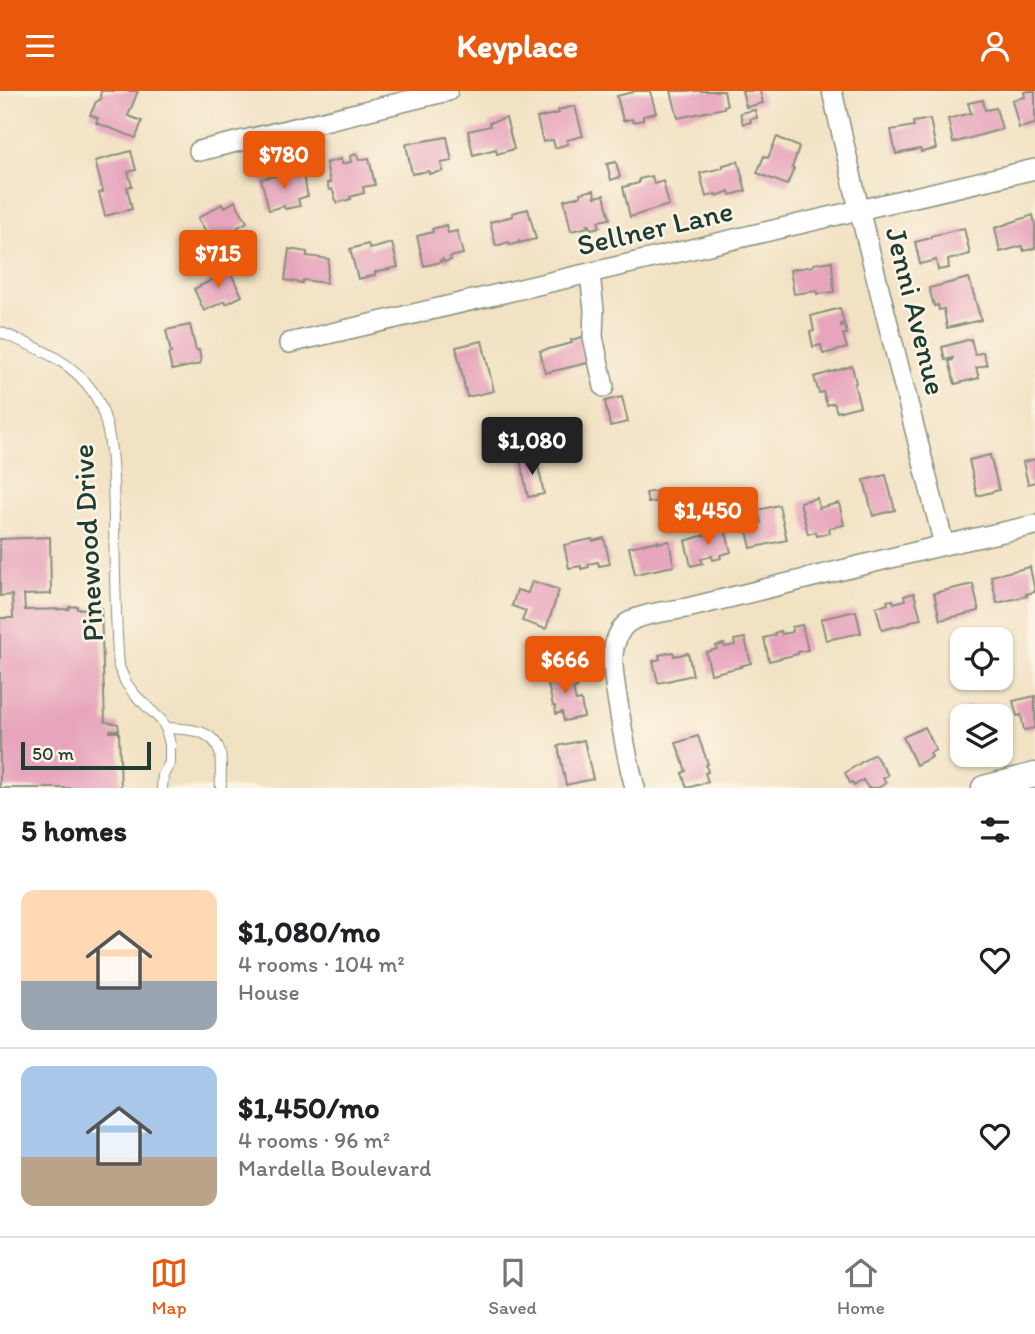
<!DOCTYPE html>
<meta charset="utf-8">
<style>
:root{--surface:#fff;--page:#f2f2f2;--text:#202124;--muted:#757577;--line:#e0e0e0;--accent:#ea580c}
body{margin:0;font-family:Itim,sans-serif;background:var(--page);color:var(--text);height:100vh;display:flex;flex-direction:column;font-size:26px;white-space:nowrap}
*{box-sizing:border-box;margin:0}
p{font-size:23px;color:var(--muted)}
.icon{flex:none;width:38px;height:38px;fill:none;stroke:currentColor;stroke-width:2;stroke-linecap:round;stroke-linejoin:round}
.map{position:relative;height:697px;overflow:hidden}
.panel{display:flex;flex-direction:column;background:var(--surface);flex:1}
.panel>*{flex:none}
.controls{position:absolute;left:950px;top:536px;display:grid;gap:14px}
.controls a{display:grid;place-items:center;width:63px;height:63px;border-radius:14px;background:var(--surface);box-shadow:0 2px 5px #0004;font-size:35px}
.scale{position:absolute;left:21px;bottom:18px;width:130px;box-sizing:border-box;padding-left:7px;border:4px solid #1f3d34;border-top:0;font-size:19px;line-height:24px;white-space:nowrap;color:#1f3d34;-webkit-text-stroke:5px #fcf5e5;paint-order:stroke}
.price{position:absolute;translate:-50% -60px;padding:0 16px;border-radius:7px;background:var(--accent);color:#fff;font-size:23px;line-height:46px;filter:drop-shadow(0 2px 4px #0008)}
.price::after{content:'';position:absolute;left:50%;top:42px;width:21px;height:16px;margin-left:-10px;background:inherit;clip-path:polygon(0 0,100% 0,50% 100%)}
.price.selected{background:#222;color:#fff}
ul{padding:0;list-style:none}
li{display:flex;align-items:center;gap:21px;height:175px;padding:0 21px}
li+li{border-top:2px solid var(--line)}
li span{display:grid;place-items:center;flex:none;width:196px;height:140px;border-radius:14px;color:#555}
li>.icon{margin-inline-start:auto}
span .icon{width:84px;height:84px;fill:#fffc;stroke-width:1}
li b{font-size:30px}
h2{display:flex;justify-content:space-between;align-items:center;height:84px;padding:0 21px;font-size:30px}
header{display:flex;justify-content:space-between;align-items:center;height:91px;padding:0 21px;background:var(--accent);color:#fff;font-size:32px;font-weight:800}
.tabs{display:flex;justify-content:space-around;align-items:center;height:98px;border-top:2px solid var(--line);background:var(--surface);font-size:19px;color:var(--muted)}
.tabs a{display:grid;justify-items:center;gap:4px}
.tabs .selected{color:var(--accent)}
.map>svg:first-child{display:block}
.building{fill:#e7a5bd}
.lines{fill:none;stroke-linecap:round;stroke-linejoin:round}
.service-casing{stroke:#88907c;stroke-width:12}
.minor-casing{stroke:#88907c;stroke-width:22}
.tertiary-casing{stroke:#88907c;stroke-width:27}
.service{stroke:#fff;stroke-width:10}
.minor{stroke:#fff;stroke-width:19}
.tertiary{stroke:#fff;stroke-width:24}
.labels{text-anchor:middle;stroke-width:5;stroke-linejoin:round;paint-order:stroke}
.street-label{font-size:30px;fill:#1f3d34;stroke:#fcf5e5}
</style>
<header><svg class="icon" aria-label="menu" viewBox="0 0 24 24"><path d="M4 6h16M4 12h16M4 18h16"/></svg>Keyplace<svg class="icon" aria-label="person" viewBox="0 0 24 24"><circle cx="12" cy="8" r="4"/><path d="M4 21q1-7 8-7t8 7"/></svg></header>
<div class="map">
<svg width="1035" height="697" viewBox="0 0 1035 697">
<rect width="100%" height="100%" fill="#fcf5e5"/>
<filter id="ink" filterUnits="userSpaceOnUse"><feTurbulence type="fractalNoise" baseFrequency=".0143" numOctaves="2"/><feDisplacementMap in="SourceGraphic" scale="14" xChannelSelector="R" yChannelSelector="G"/><feConvolveMatrix kernelMatrix="1 2 1 2 8 2 1 2 1" color-interpolation-filters="sRGB"/></filter>
<filter id="wash" filterUnits="userSpaceOnUse"><feTurbulence type="fractalNoise" baseFrequency=".00686" numOctaves="4" result="noise"/><feDisplacementMap in="SourceGraphic" scale="28" xChannelSelector="R" yChannelSelector="G"/><feGaussianBlur stdDeviation="1.57" result="paint"/><feColorMatrix in="noise" values="0 0 0 0 0 0 0 0 0 0 0 0 0 0 0 0 0 1.4 0 .05"/><feComposite in="paint" operator="in"/></filter>
<g filter="url(#wash)">
<rect width="100%" height="100%" fill="#f2e2c4"/>
<g id="blocks">
<g class="building">
<polygon points="101,0 138,0 128,25 142,30 136,47 96,32 98,27 90,24 96,11 101,8 100,5"/>
<polygon points="633,0 650,0 656,22 643,25 643,29 633,31 632,28 623,30 617,5 633,1"/>
<polygon points="671,0 724,0 727,14 724,15 724,17 678,27"/>
<polygon points="742,0 760,0 763,12 746,16"/>
<polygon points="1029,0 1035,0 1035,33 1019,37 1012,9 1025,6 1024,1"/>
<polygon points="983,9 985,19 996,17 1002,38 953,52 948,28 971,22 968,12"/>
<polygon points="575,15 583,45 567,49 568,53 555,57 553,49 543,51 537,27 559,22 558,19"/>
<polygon points="755,19 757,27 750,28 751,31 743,33 740,22"/>
<polygon points="506,27 514,58 497,63 496,58 473,64 468,40 490,35 489,32"/>
<polygon points="930,28 936,58 921,61 920,58 896,63 891,39 914,35 913,31"/>
<polygon points="447,46 452,70 441,72 443,80 429,83 429,80 412,83 406,53"/>
<polygon points="777,46 799,56 792,77 794,78 787,94 757,82 764,65 768,67"/>
<polygon points="131,60 136,79 128,81 132,95 127,96 132,118 105,125 99,102 103,101 95,70"/>
<polygon points="357,63 359,69 369,67 375,94 363,96 364,102 350,106 351,108 337,112 332,98 329,99 327,92 330,92 326,72 341,68 342,73 351,71 350,65"/>
<polygon points="738,70 746,100 730,104 729,100 717,105 716,103 706,106 700,82 723,77 723,74"/>
<polygon points="616,71 620,86 611,89 607,73"/>
<polygon points="302,81 308,105 298,108 300,115 285,118 284,115 269,119 261,88 279,84 280,86"/>
<polygon points="652,85 654,93 663,90 669,114 630,126 623,96 639,92 639,88"/>
<polygon points="594,99 595,106 604,104 610,128 598,130 600,136 591,138 589,133 587,133 588,136 571,140 564,109 581,105 580,102"/>
<polygon points="235,110 247,131 238,136 242,143 230,150 228,147 214,155 198,127 222,113 224,117"/>
<polygon points="528,118 536,148 519,152 519,149 518,152 510,154 509,151 496,155 490,131 513,125 512,122"/>
<polygon points="1033,124 1035,133 1035,157 1024,160 1022,155 1000,161 995,137"/>
<polygon points="446,134 448,142 457,140 463,163 450,166 451,169 444,171 443,168 440,169 441,171 424,175 417,145 433,141 432,138"/>
<polygon points="964,137 970,163 948,169 949,177 938,179 936,169 920,173 915,151 931,147 931,145"/>
<polygon points="392,152 398,176 375,181 375,184 358,188 350,158 368,153 370,158"/>
<polygon points="289,158 307,161 307,165 329,168 326,192 303,189 302,192 285,189"/>
<polygon points="832,170 834,201 817,203 817,200 794,203 790,179 813,175 813,173"/>
<polygon points="228,176 242,205 226,213 225,210 204,220 194,198 214,188 212,184"/>
<polygon points="969,187 981,229 947,237 944,218 939,219 938,214 934,215 929,197"/>
<polygon points="840,217 844,233 841,233 841,236 845,235 847,243 843,243 847,257 823,263 821,254 813,256 810,241 814,240 811,225"/>
<polygon points="190,234 196,259 199,259 201,270 200,270 200,273 172,279 168,263 171,262 166,239"/>
<polygon points="586,245 592,271 545,282 540,260 572,252 571,249"/>
<polygon points="971,248 975,264 983,261 987,274 976,277 979,287 955,293 949,270 953,269 953,267 945,269 942,256"/>
<polygon points="482,250 494,300 467,306 456,256"/>
<polygon points="852,275 856,292 854,293 860,315 837,321 834,312 827,314 823,301 819,302 814,286"/>
<polygon points="622,306 628,331 610,335 605,310"/>
<polygon points="990,364 999,399 977,405 969,369"/>
<polygon points="536,365 544,403 528,406 520,368"/>
<polygon points="1035,368 1035,391 1028,393 1023,371"/>
<polygon points="886,384 895,419 873,425 864,389"/>
<polygon points="662,399 664,409 648,412 646,402"/>
<polygon points="817,407 819,417 839,412 844,434 829,437 830,442 817,445 816,441 808,443 800,411"/>
<polygon points="779,414 787,449 751,457 746,436 761,432 758,419"/>
<polygon points="725,438 731,461 720,464 721,467 713,469 712,465 701,468 703,472 691,475 685,450"/>
<polygon points="50,446 51,503 24,504 25,519 69,518 69,516 77,515 77,518 101,517 105,631 118,633 119,639 110,639 110,641 119,641 121,697 0,697 0,527 13,527 12,504 0,505 0,448"/>
<polygon points="604,447 610,473 599,475 598,471 588,473 589,476 581,478 581,475 569,477 564,454 592,448 593,450"/>
<polygon points="658,450 658,452 669,450 674,475 635,483 629,456"/>
<polygon points="1030,476 1035,501 1026,503 1027,505 997,512 991,485"/>
<polygon points="532,490 559,499 546,538 522,530 526,520 512,515 517,499 528,502"/>
<polygon points="973,493 979,520 940,529 934,502"/>
<polygon points="914,502 921,528 910,530 910,532 882,539 876,516 888,513 887,510 893,509 894,512 905,509 904,505"/>
<polygon points="856,520 861,542 826,549 821,528"/>
<polygon points="802,534 808,559 798,561 798,563 769,570 764,547 775,544 774,542 781,540 782,543 793,541 792,536"/>
<polygon points="745,547 751,572 740,575 741,576 711,583 706,561 717,558 716,555 724,553 725,556 735,554 734,549"/>
<polygon points="673,561 674,565 688,562 693,584 658,592 653,570 660,568 659,564"/>
<polygon points="569,581 571,591 575,591 577,597 573,598 576,610 581,609 584,626 564,630 562,621 556,623 555,615 553,615 546,585"/>
<polygon points="1035,605 1035,637 1024,639 1021,624 1017,625 1013,610"/>
<polygon points="972,615 974,621 989,617 991,625 966,625 964,617"/>
<polygon points="925,636 936,659 930,662 932,666 916,674 903,646"/>
<polygon points="698,645 708,673 706,674 708,681 705,682 708,691 687,697 682,682 686,680 676,652"/>
<polygon points="584,649 593,688 566,694 558,655"/>
<polygon points="874,663 888,684 883,687 886,692 878,697 868,697 863,689 854,695 852,691 850,692 845,682"/>
</g>
</g>
</g>
<g filter="url(#ink)">
<use href="#blocks" fill-opacity="0" stroke="#88907c" stroke-width="2"/>
<g class="lines">
<g class="service-casing">
<g id="service">
<path d="M0,241C33,255 72,269 93,301C115,333 113,393 114,431C115,479 115,528 119,576L126,592L135,604L162,630L166,637L170,653V672L163,684L162,697"/>
<path d="M166,637C186,638 214,637 220,662C222,673 220,686 221,697"/>
</g>
</g>
<g class="minor-casing">
<g id="minor">
<polyline points="832,0 859,118 944,454"/>
<polyline points="199,60 448,0"/>
<polyline points="590,183 594,219 593,246 604,296"/>
<polyline points="289,252 1035,78"/>
<path d="M635,697C628,671 623,644 619,618C616,600 612,581 613,564C614,552 619,537 629,531C643,522 670,520 687,517L944,454L1035,434"/>
</g>
</g>
<g class="tertiary-casing">
<polyline id="tertiary" points="984,697 1035,684"/>
</g>
<use href="#service" class="service"/>
<use href="#minor" class="minor"/>
<use href="#tertiary" class="tertiary"/>
</g>
</g>
<g class="labels">
<g class="street-label">
<text transform="translate(655 137) rotate(-13)" y="10">Sellner Lane</text>
<text transform="translate(916 220) rotate(76)" y="10">Jenni Avenue</text>
<text transform="translate(88 452) rotate(-93)" y="10">Pinewood Drive</text>
</g>
</g>
</svg>
<div class="controls">
<a><svg class="icon" aria-label="locate" viewBox="0 0 24 24"><circle cx="12" cy="12" r="6"/><path d="M12 2v4M12 18v4M2 12h4M18 12h4"/></svg></a>
<a><svg class="icon" aria-label="layers" viewBox="0 0 24 24"><path d="M12 4l9 5-9 5-9-5zM3 14l9 5 9-5"/></svg></a>
</div>
<div class="scale">50 m</div>
<b class="price" style="left:284px;top:100px">$780</b>
<b class="price" style="left:218px;top:199px">$715</b>
<b class="price selected" style="left:532px;top:386px">$1,080</b>
<b class="price" style="left:708px;top:456px">$1,450</b>
<b class="price" style="left:565px;top:605px">$666</b>
</div>
<section class="panel">
<h2>5 homes<svg class="icon" aria-label="filters" viewBox="0 0 24 24"><path d="M4 7h16M4 17h16"/><circle cx="9" cy="7" r="2"/><circle cx="15" cy="17" r="2"/></svg></h2>
<ul>
<li><span style="background:linear-gradient(#ffd9b3 65%,#9aa5b1 0)"><svg class="icon" aria-label="home" viewBox="0 0 24 24"><path d="M3 11l9-7 9 7M6 9v11h12V9"/></svg></span><div><b>$1,080/mo</b><p>4 rooms · 104 m²</p><p>House</p></div><svg class="icon" aria-label="heart" viewBox="0 0 24 24"><path d="M12 20l-8-8c-3-5 5-10 8-4 3-6 11-1 8 4z"/></svg></li>
<li><span style="background:linear-gradient(#a9c7e8 65%,#b9a48a 0)"><svg class="icon" aria-label="home" viewBox="0 0 24 24"><path d="M3 11l9-7 9 7M6 9v11h12V9"/></svg></span><div><b>$1,450/mo</b><p>4 rooms · 96 m²</p><p>Mardella Boulevard</p></div><svg class="icon" aria-label="heart" viewBox="0 0 24 24"><path d="M12 20l-8-8c-3-5 5-10 8-4 3-6 11-1 8 4z"/></svg></li>
</ul>
</section>
<nav class="tabs">
<a class="selected"><svg class="icon" aria-label="map" viewBox="0 0 24 24"><path d="M3 6l6-2 6 2 6-2v14l-6 2-6-2-6 2zM9 4v14M15 6v14"/></svg>Map</a>
<a><svg class="icon" aria-label="saved" viewBox="0 0 24 24"><path d="M7 4h10v16l-5-4-5 4z"/></svg>Saved</a>
<a><svg class="icon" aria-label="home" viewBox="0 0 24 24"><path d="M3 11l9-7 9 7M6 9v11h12V9"/></svg>Home</a>
</nav>
